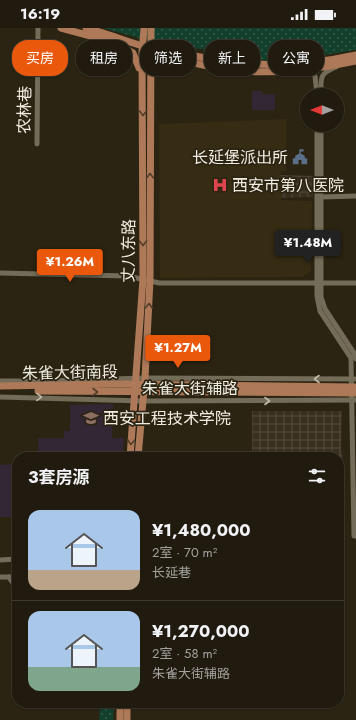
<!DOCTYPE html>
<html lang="zh">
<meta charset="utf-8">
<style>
:root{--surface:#201b0e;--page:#282417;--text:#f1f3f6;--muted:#a2a19e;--line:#3d392e;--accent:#ea580c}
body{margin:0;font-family:Jost,"Noto Sans SC",sans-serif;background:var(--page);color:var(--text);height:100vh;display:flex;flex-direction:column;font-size:15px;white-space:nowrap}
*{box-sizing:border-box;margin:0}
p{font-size:13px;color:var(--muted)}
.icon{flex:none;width:22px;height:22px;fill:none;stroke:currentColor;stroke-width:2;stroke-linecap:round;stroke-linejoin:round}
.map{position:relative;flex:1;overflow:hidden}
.side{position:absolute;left:12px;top:424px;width:332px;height:256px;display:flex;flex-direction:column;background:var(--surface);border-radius:16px;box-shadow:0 1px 3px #0004,0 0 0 1px var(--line)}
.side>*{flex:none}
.guide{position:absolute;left:12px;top:12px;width:332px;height:36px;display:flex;gap:8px}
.needle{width:26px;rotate:270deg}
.tools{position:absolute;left:300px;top:60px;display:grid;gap:8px}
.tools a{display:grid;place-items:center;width:44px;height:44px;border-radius:50%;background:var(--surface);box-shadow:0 1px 3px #0004,0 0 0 1px var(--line);font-size:20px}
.price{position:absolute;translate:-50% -34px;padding:0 9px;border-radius:4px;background:var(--accent);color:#fff;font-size:13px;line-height:26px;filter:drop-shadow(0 1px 2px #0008)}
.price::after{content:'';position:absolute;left:50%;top:24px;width:12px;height:9px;margin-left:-6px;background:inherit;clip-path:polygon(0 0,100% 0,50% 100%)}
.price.active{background:#222;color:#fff}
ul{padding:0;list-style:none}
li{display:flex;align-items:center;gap:12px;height:100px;padding:0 16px}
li+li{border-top:1px solid var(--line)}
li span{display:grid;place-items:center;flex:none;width:112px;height:80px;border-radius:12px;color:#555}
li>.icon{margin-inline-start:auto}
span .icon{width:48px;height:48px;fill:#fffc;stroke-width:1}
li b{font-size:17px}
h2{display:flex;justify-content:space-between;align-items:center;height:48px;padding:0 16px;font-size:17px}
.chip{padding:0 14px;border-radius:16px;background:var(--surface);box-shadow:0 1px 3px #0004,0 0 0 1px var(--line);font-size:14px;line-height:36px}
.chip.active{background:var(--accent);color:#fff}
.status{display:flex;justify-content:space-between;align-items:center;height:28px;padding:0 20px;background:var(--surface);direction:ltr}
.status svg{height:11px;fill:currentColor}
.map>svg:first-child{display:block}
.built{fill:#352c13}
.industrial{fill:url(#industrial-grid)}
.education{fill:#332736}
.grass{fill:url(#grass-dots)}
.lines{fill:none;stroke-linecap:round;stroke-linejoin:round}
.minor{stroke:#736c58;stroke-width:5}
.major{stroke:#ae7959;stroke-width:7}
.oneway{stroke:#523e27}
.oneway2{stroke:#beb9aa}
.labels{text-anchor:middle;stroke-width:3.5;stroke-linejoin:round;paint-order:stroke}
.street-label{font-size:16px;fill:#f0ece1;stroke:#2b2412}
.poi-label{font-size:16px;fill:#f0ece1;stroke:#2b2412;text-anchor:start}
</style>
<div class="status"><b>16:19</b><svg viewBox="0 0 49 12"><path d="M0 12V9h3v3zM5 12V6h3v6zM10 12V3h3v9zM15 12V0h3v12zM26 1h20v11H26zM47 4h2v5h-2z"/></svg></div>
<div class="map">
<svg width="356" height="692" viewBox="0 0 356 692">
<defs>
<pattern id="industrial-grid" width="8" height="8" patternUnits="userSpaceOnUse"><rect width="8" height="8" fill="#382f1f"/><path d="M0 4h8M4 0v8" fill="none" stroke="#554d3f"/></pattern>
<pattern id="grass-dots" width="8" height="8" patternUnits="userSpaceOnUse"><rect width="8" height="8" fill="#12402c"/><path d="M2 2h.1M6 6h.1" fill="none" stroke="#355c4a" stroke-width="1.8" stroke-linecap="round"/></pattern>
</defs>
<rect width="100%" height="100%" fill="#2b2412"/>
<polygon class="built" points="286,91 286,143 281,143 281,172 312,173 311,243 303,249 160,250 159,96"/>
<g class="industrial">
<polygon points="281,147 313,148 313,169 281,170"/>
<polygon points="252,383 342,383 341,421 345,442 345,517 339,517 339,429 252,429"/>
</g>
<g class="education">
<polygon points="252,63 262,63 262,66 275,66 275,82 252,82"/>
<polygon points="113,376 112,410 124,410 122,429 38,429 38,410 64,410 64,403 70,403 70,377"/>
<polygon points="17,436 17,489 0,489 0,437"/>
</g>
<g class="grass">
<path d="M102,0H356V22L292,32L272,33L217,29L216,27L204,26L203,21C168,21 136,8 102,0Z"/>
<polygon points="100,675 114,675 113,692 99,692"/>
</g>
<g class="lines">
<g class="minor">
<polyline points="306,43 311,44 315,48 317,67"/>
<path d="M321,67C321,49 319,46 336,39"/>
<polyline points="317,97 317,268 320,283 351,330 354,508 356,508"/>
<polyline points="321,97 321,269 325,281 354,325 356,331"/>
<polyline points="37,116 38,0"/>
<polyline points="321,169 356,168"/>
<polyline points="0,245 128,248 159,255 356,255"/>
<polyline points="0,353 48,353 145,350 356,351"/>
<polyline points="0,369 143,373 356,372"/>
<polyline points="0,532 17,531"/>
<polyline points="0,549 17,549"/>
<polyline points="9,549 17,561"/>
</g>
<g class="major">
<polyline points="61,0 113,14 127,15"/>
<path d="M86,0C109,6 130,15 153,21C162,23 171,23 180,25C244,39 292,41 356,27"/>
<polyline points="118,16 133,25 139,40"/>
<path d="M167,26C227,50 294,47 356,33"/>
<polyline points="0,358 121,356 356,359"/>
<polyline points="38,363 356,365"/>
<polyline points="130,429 143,251 142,24 144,0"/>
<polyline points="138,429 145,350 150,252 151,0"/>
<polyline points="120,692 120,675"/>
<polyline points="127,692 127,675"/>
</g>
</g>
<defs><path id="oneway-chevron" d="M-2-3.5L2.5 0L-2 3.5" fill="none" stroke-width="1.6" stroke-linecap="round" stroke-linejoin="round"/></defs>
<g class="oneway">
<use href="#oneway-chevron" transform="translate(143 85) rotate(90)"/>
<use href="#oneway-chevron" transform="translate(150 148) rotate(-90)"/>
<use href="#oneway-chevron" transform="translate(143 215) rotate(90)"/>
<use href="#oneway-chevron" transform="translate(149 278) rotate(-87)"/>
<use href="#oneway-chevron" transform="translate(95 364)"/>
<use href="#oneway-chevron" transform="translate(131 414) rotate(94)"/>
</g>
<g class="oneway2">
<use href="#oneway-chevron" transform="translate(317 351) rotate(-180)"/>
<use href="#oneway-chevron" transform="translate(39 369) rotate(1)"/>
<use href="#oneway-chevron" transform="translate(267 373)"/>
</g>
<defs>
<g id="civic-bare" transform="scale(1.2)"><path d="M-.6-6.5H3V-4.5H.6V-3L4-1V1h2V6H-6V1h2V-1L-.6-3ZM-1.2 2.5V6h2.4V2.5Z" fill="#5c6f8a" stroke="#2b2412" stroke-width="2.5" paint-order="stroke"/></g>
<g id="hospital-bare" transform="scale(1.2)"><path d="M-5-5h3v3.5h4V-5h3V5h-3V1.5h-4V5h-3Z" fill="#e0444e" stroke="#2b2412" stroke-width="2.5" paint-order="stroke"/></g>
<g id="university-bare" transform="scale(1.2)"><path d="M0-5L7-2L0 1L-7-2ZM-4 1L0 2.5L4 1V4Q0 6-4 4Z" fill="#8d6e63" stroke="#2b2412" stroke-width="2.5" paint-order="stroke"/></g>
</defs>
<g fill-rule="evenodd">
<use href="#civic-bare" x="300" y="129"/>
<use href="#hospital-bare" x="220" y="157"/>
<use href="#university-bare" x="91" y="390"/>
</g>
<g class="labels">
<g class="street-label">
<text transform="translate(24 82) rotate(-89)" y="6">农林巷</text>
<text transform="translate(128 223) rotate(-89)" y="6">丈八东路</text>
<text transform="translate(70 344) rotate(-1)" y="6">朱雀大街南段</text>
<text x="190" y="366">朱雀大街辅路</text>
</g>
<g class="poi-label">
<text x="288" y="135" text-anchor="end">长延堡派出所</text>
<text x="232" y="163">西安市第八医院</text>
<text x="103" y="396">西安工程技术学院</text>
</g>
</g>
</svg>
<div class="tools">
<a><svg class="needle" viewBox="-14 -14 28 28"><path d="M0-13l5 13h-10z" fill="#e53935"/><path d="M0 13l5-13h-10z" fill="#a2a19e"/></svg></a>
</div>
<b class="price active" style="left:308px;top:236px">¥1.48M</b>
<b class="price" style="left:70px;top:255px">¥1.26M</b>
<b class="price" style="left:178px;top:341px">¥1.27M</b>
<div class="guide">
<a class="chip active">买房</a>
<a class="chip">租房</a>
<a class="chip">筛选</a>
<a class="chip">新上</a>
<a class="chip">公寓</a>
</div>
<section class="side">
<h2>3套房源<svg class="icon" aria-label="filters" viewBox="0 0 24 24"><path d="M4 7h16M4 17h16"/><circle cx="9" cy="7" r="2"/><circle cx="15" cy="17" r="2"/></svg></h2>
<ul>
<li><span style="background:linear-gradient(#a9c7e8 75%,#b9a48a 0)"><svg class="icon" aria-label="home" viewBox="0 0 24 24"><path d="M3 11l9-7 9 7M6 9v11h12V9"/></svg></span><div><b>¥1,480,000</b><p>2室 · 70 m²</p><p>长延巷</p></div></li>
<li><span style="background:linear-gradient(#a9c7e8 70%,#7fa58c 0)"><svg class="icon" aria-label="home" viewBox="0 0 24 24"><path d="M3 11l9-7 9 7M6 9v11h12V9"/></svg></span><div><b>¥1,270,000</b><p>2室 · 58 m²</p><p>朱雀大街辅路</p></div></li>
</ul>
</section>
</div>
